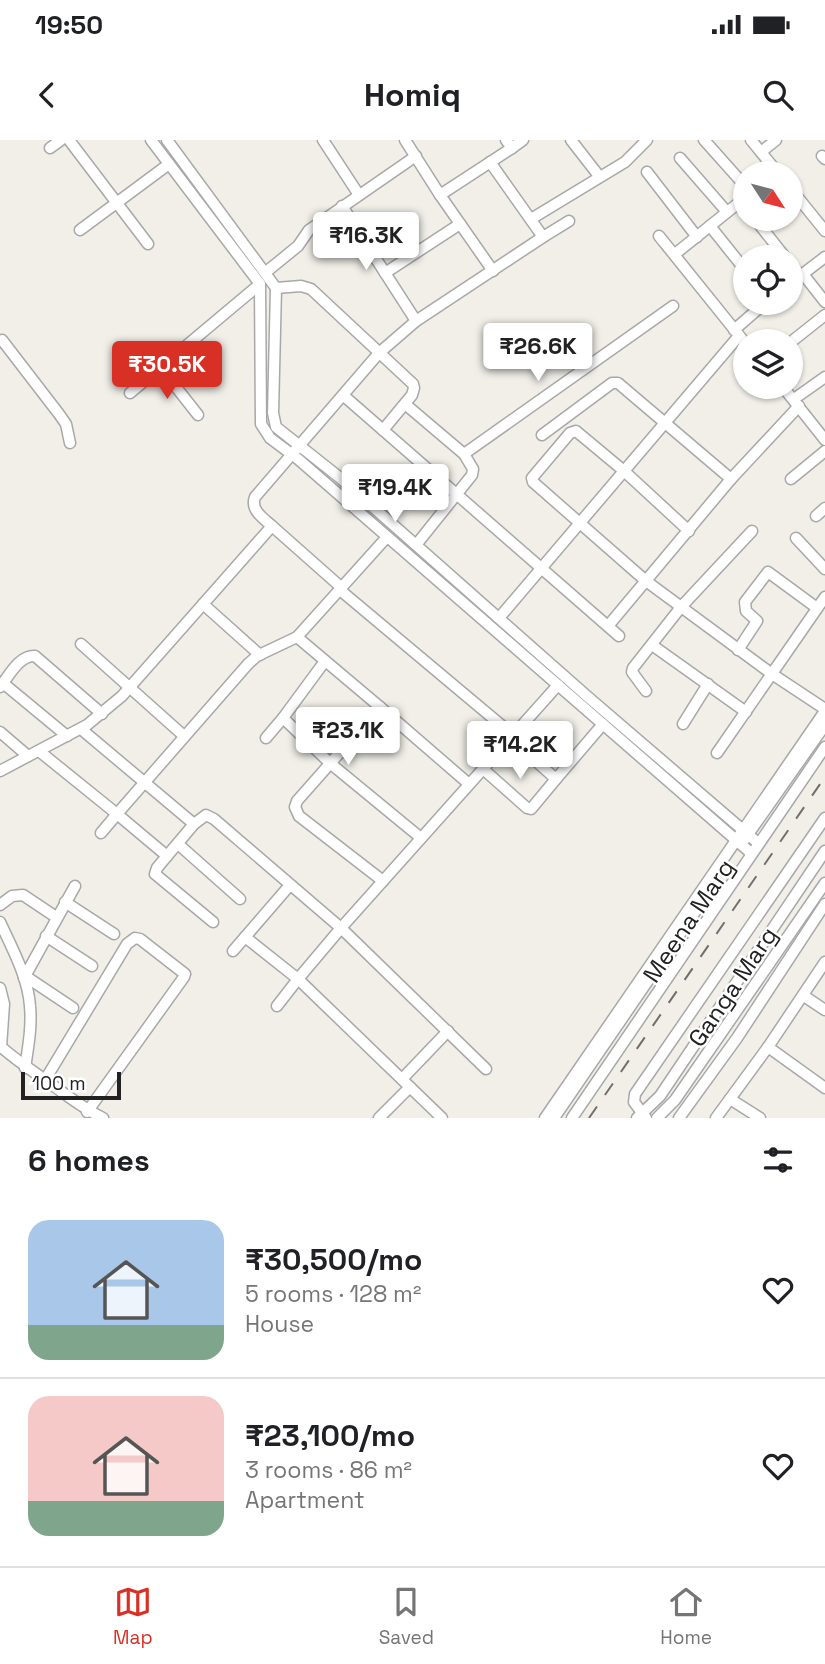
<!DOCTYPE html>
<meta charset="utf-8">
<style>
:root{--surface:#fff;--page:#f6f6f6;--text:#202124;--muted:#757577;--line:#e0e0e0;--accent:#d93025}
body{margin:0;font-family:"Space Grotesk",sans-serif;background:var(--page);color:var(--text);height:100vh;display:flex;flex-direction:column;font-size:26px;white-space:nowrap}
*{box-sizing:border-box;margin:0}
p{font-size:23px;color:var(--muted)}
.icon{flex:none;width:38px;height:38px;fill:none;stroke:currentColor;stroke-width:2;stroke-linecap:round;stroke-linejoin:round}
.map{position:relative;height:978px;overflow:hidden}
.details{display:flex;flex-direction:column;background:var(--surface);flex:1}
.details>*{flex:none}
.needle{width:46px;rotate:126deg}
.tools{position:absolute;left:733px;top:21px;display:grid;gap:14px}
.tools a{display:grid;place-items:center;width:70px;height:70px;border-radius:50%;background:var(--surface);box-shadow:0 2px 5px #0004;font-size:35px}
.scale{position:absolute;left:21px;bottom:18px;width:100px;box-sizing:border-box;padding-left:7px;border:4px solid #212121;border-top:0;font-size:19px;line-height:24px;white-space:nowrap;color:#212121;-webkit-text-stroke:5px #fff;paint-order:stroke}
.price{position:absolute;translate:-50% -60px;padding:0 16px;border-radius:7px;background:#fff;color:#222;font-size:23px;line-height:46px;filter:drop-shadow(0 2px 4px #0008)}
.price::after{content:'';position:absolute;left:50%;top:42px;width:21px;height:16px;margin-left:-10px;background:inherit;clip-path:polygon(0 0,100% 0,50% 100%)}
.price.selected{background:var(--accent);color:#fff}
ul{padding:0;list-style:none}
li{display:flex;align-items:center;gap:21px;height:175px;padding:0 28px}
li+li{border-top:2px solid var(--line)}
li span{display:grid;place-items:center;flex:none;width:196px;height:140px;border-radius:21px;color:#555}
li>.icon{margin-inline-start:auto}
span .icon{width:84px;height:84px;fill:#fffc;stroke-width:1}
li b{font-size:30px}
h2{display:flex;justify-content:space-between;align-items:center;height:84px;padding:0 28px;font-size:30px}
.status{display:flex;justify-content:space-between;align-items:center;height:49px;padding:0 35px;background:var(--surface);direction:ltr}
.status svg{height:19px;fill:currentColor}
header{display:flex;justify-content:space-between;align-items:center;height:91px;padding:0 28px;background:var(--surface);font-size:32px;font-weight:700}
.menu{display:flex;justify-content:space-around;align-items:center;height:98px;border-top:2px solid var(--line);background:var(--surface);font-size:19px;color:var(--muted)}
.menu a{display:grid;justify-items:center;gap:4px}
.menu .selected{color:var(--accent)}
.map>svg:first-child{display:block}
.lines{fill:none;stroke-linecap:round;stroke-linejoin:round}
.minor-casing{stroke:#a8a8a8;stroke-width:13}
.minor{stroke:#fff;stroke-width:10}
.rail{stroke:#6f6f6f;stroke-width:2;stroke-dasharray:14 14;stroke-linecap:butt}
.labels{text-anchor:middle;stroke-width:5;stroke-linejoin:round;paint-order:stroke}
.street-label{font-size:24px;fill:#212121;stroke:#fff}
</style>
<div class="status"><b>19:50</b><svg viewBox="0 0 49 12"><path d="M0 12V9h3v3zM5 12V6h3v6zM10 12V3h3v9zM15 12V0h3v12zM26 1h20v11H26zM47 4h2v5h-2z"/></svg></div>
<header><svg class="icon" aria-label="back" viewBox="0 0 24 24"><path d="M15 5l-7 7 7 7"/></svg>Homiq<svg class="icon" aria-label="search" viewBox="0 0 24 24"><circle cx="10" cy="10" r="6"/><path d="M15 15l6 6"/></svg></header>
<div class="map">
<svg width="825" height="978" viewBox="0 0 825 978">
<rect width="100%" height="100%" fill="#f1efe8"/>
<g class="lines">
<g class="minor-casing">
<g id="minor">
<polyline points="69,0 148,104"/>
<polyline points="151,0 260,144 261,284 270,298 298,319 751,713"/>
<polyline points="167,0 276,148 273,273 276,287 339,337 588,557 758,703"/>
<polyline points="323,0 359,55"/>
<polyline points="405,0 440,55 512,8 506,0"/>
<polyline points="571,0 599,36"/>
<polyline points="704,0 746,47"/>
<polyline points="751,0 778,33"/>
<polyline points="50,8 61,0"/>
<polyline points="512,8 523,0"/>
<polyline points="761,12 776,0"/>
<polyline points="822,16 825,19"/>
<polyline points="680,18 727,72"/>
<polyline points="647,32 697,97"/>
<polyline points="791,49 825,91"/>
<polyline points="440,55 493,131"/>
<polyline points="342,66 416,181"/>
<polyline points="531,79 625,22 647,0"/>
<polyline points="755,79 785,117"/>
<polyline points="710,86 746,131"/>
<polyline points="80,90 169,24"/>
<polyline points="659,96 746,204"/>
<polyline points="543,97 569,81"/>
<polyline points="675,114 746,57"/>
<polyline points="791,125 800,136"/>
<polyline points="266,132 298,106 309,90 416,16"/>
<polyline points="385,133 460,84"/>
<polyline points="803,134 825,162"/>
<polyline points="791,143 825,117"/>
<polyline points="276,148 301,146 311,149 413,244 414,248 412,255 383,290"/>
<polyline points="734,190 765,163"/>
<polyline points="2,200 59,274 66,284 70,303"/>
<polyline points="791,202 825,175"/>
<polyline points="161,228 198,275"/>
<polyline points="783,247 825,300"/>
<polyline points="130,253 260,144"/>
<polyline points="344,256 619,496"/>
<polyline points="794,259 825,237"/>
<polyline points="405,264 464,314 673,166"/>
<polyline points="542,295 612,243 618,243 731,339 608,486"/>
<polyline points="731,339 799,266"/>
<polyline points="791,339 825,311"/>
<polyline points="816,376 825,368"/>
<polyline points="272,386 342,448"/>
<polyline points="689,391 624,331 576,291 570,293 532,338 533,342 646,441 772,534 825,569"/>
<polyline points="796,398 825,429"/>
<polyline points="416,405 472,335 473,329 464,314"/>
<polyline points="340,450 513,595"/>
<polyline points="203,464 260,515"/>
<polyline points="499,478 738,197"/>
<polyline points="297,497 380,567"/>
<polyline points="81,504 184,596"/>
<polyline points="652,505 746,572"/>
<polyline points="738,510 757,481 746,471 745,462 768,432 817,468"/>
<polyline points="325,521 283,578 331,624 421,698"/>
<polyline points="3,543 67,596"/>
<path d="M0,547C9,536 19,515 35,516L102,574"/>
<polyline points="646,551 632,532 633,528 681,467 752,391"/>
<polyline points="683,584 708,544"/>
<polyline points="81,589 194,684 206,675 214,679 341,788 298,839 245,797"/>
<polyline points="0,592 28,616"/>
<polyline points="266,598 283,578"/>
<polyline points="510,598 556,639 603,584"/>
<polyline points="39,611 117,674 248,524 257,516 297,497 387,397"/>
<polyline points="717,613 825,457"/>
<polyline points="483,629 527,668 531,669 556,639"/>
<path d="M0,631L87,585L122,556L272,386C263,378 250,370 255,357L379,213L416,181L543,97L490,22"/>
<polyline points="101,693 117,674 167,716 194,684"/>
<polyline points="744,700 825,585"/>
<polyline points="178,704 240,759"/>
<polyline points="167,716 157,728 155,734 213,782"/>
<polyline points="383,741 299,676 295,667 297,661 380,567 469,644"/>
<polyline points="65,762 114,794"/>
<polyline points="0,765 12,756 23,755 56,777"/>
<path d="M0,782C12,808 28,837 30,866C32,887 28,908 25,928"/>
<polyline points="46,796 92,826"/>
<polyline points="233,811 290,745"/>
<polyline points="25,836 73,868"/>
<polyline points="24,838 75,746"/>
<polyline points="0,848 4,864 1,907"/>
<polyline points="804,856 825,870"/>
<polyline points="277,866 298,839 442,978"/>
<path d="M0,906C17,921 30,929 48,942C67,955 82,968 103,978"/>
<polyline points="768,907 825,948"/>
<polyline points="486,929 341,788 558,545"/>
<polyline points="402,939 448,891"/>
<polyline points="45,940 127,804 135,798 140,799 185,834 184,837 87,972"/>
<polyline points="730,959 760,978"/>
<polyline points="379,978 410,947"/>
<polyline points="545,978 825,571"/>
<polyline points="554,978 710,750"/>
<polyline points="572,978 825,607"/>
<polyline points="637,978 660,956 825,711"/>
<polyline points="646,978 634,962 635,954 825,678"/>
<polyline points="657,978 675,960 825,743"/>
<polyline points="679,978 737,898 825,764"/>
<polyline points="716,978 768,907 825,822"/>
</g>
</g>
<use href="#minor" class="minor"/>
<polyline class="rail" points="589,978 825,637"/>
</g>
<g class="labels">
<g class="street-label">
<text transform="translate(689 781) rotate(-56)" y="8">Meena Marg</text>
<text transform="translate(733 847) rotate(-56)" y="8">Ganga Marg</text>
</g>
</g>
</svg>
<div class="tools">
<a><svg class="needle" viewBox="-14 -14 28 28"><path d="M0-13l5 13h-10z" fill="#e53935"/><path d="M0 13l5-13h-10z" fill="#757577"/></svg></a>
<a><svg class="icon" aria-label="locate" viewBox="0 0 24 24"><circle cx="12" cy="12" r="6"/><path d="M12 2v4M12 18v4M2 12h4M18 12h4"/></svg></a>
<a><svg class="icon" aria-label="layers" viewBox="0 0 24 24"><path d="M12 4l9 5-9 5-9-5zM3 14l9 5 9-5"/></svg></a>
</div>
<div class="scale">100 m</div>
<b class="price" style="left:366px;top:132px">₹16.3K</b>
<b class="price" style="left:538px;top:243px">₹26.6K</b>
<b class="price selected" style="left:167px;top:261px">₹30.5K</b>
<b class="price" style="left:395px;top:384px">₹19.4K</b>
<b class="price" style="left:348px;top:627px">₹23.1K</b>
<b class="price" style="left:520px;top:641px">₹14.2K</b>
</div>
<section class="details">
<h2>6 homes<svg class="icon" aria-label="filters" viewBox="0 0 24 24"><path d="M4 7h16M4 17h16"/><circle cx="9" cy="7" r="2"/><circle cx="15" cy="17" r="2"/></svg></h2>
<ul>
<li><span style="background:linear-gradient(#a9c7e8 75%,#7fa58c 0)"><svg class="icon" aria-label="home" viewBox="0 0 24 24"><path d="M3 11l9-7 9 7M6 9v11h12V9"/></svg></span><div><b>₹30,500/mo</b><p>5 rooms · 128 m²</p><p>House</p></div><svg class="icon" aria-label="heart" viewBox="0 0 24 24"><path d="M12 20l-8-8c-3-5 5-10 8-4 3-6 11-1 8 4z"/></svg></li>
<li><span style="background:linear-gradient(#f6c9c9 75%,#7fa58c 0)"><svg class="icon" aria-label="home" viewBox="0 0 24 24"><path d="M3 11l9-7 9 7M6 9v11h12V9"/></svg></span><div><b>₹23,100/mo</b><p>3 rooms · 86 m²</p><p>Apartment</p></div><svg class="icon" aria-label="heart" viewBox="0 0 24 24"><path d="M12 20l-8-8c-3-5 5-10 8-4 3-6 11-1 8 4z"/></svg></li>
</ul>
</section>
<nav class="menu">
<a class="selected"><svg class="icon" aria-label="map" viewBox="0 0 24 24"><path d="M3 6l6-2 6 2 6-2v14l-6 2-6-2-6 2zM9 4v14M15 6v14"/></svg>Map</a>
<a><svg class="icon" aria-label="saved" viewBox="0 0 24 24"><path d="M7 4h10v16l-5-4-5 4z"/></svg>Saved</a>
<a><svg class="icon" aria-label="home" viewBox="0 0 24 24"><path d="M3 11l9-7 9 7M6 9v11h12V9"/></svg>Home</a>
</nav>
